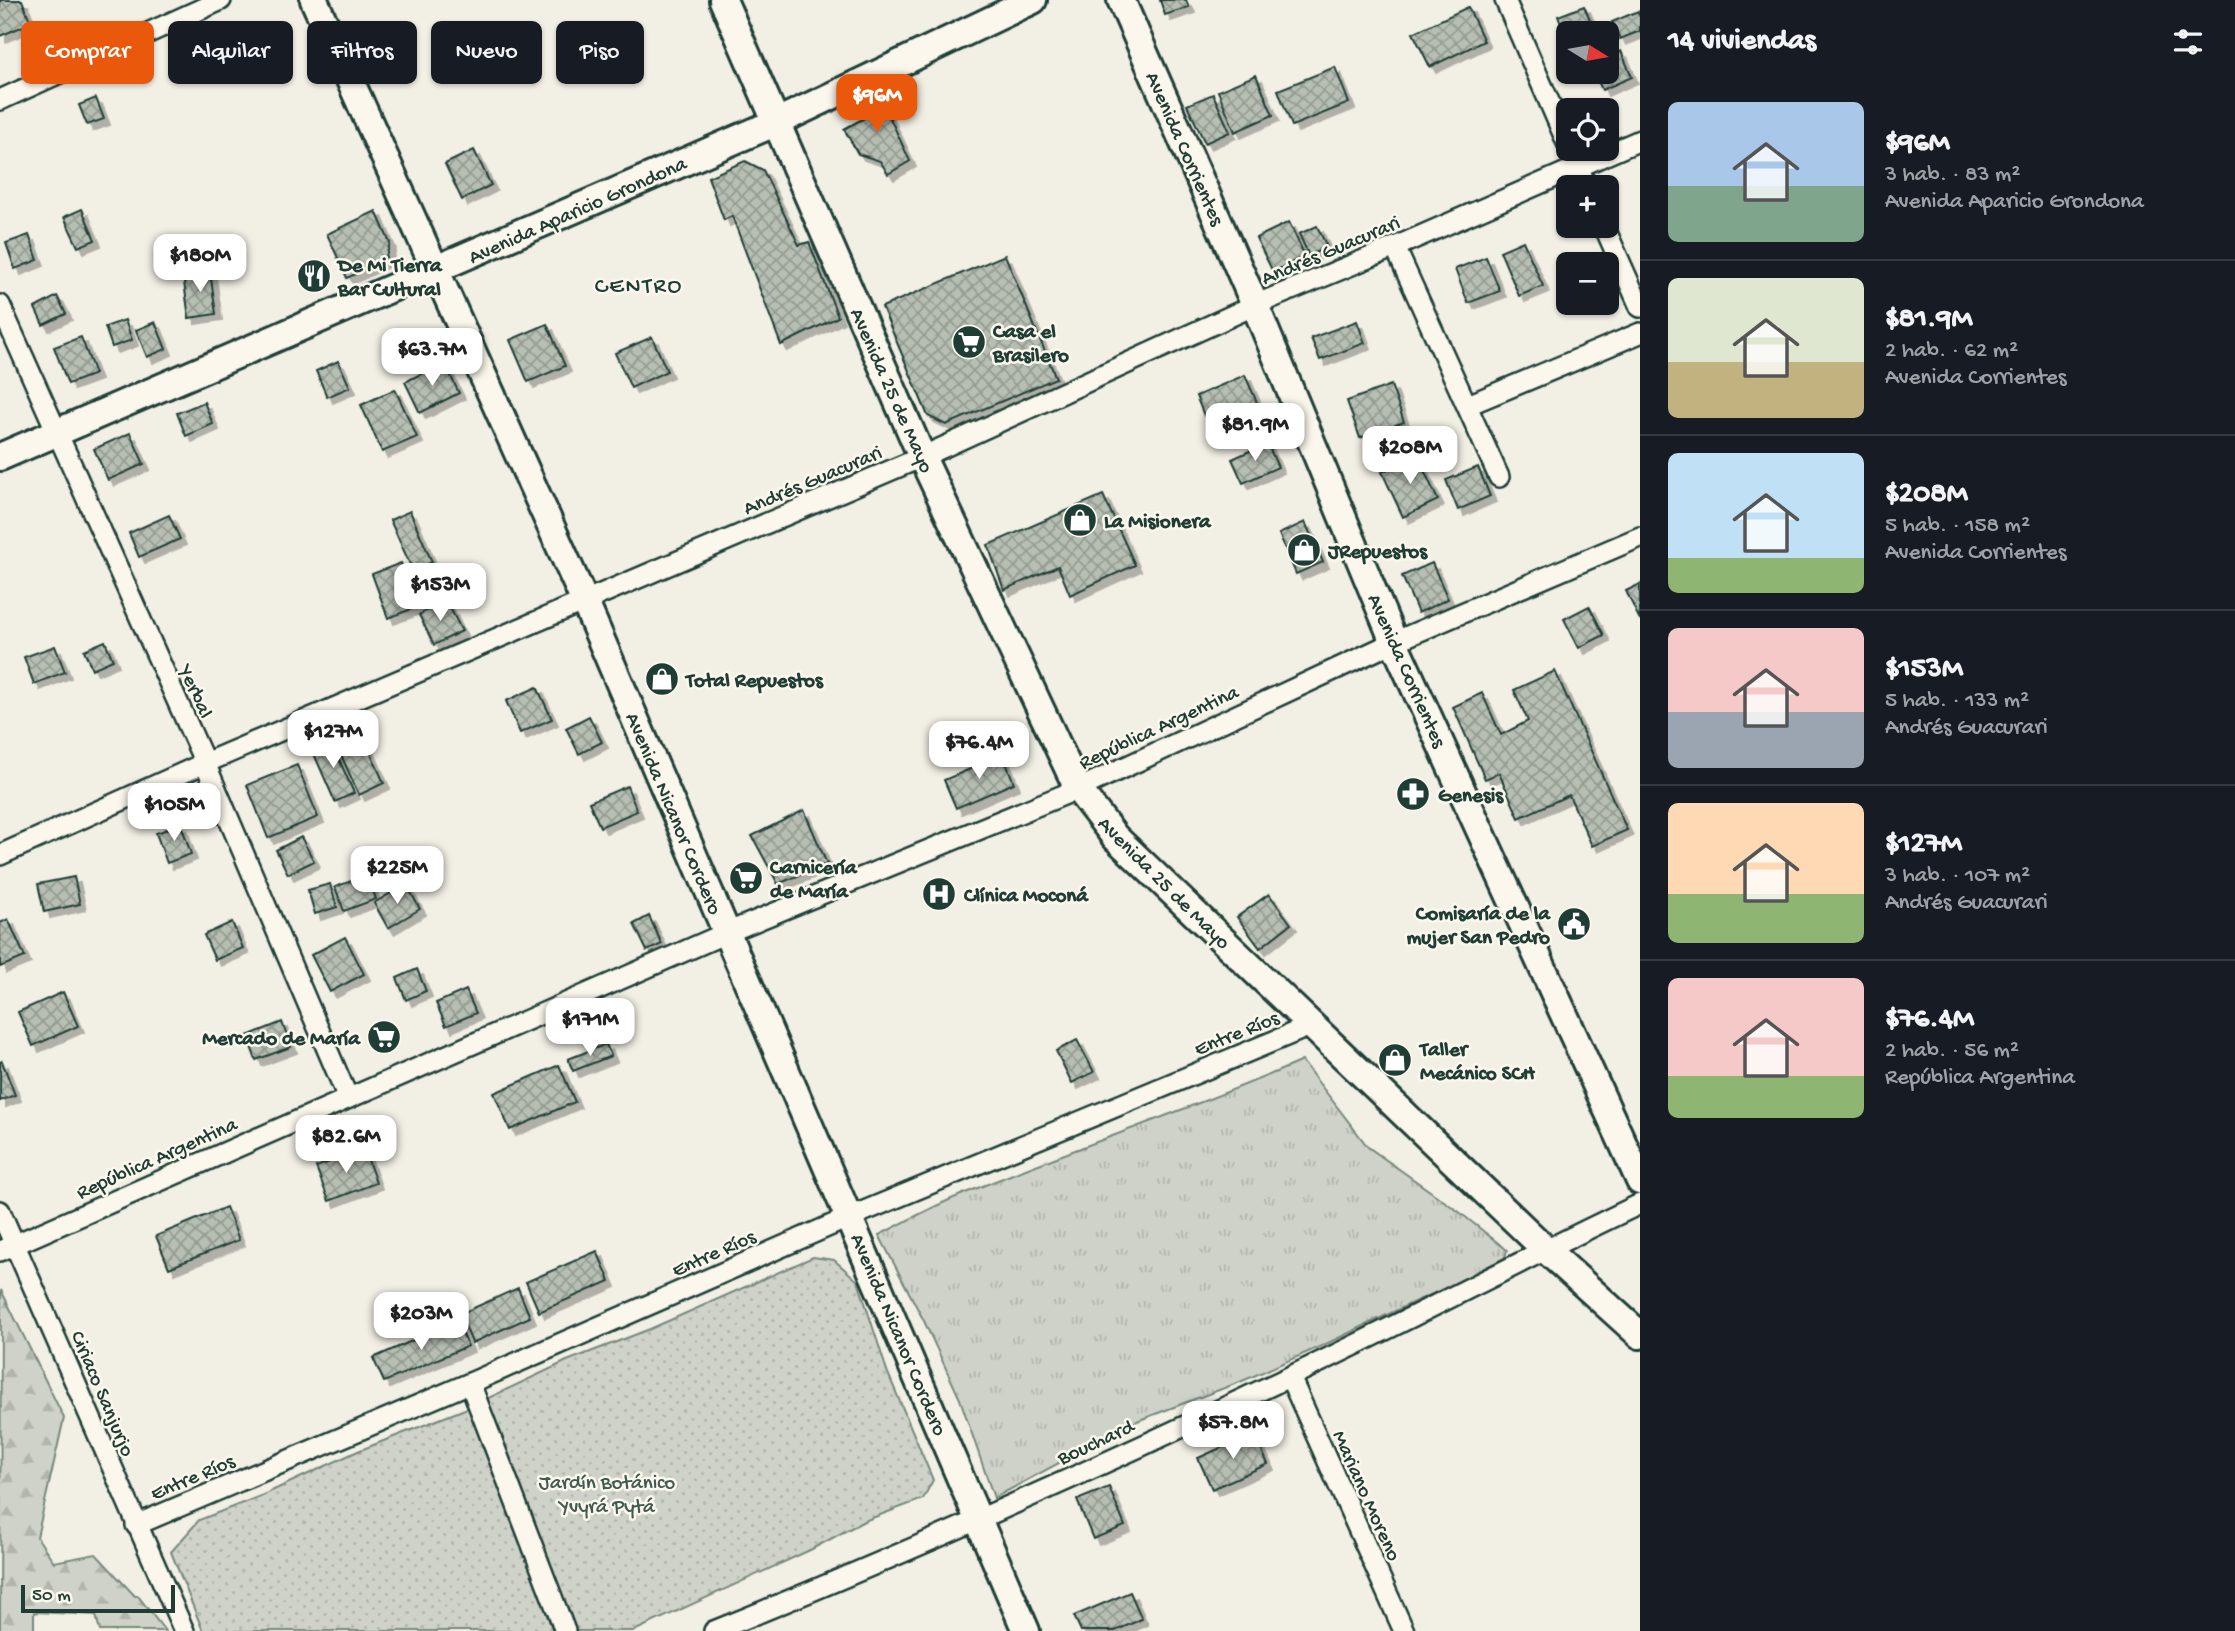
<!DOCTYPE html>
<html lang="es">
<meta charset="utf-8">
<style>
:root{--surface:#171b24;--page:#242831;--text:#f1f3f6;--muted:#9ea1a6;--line:#363941;--accent:#ea580c}
body{margin:0;font-family:"Gochi Hand",sans-serif;background:var(--page);color:var(--text);height:100vh;display:flex;flex-direction:column;font-size:26px;white-space:nowrap}
*{box-sizing:border-box;margin:0}
p{font-size:23px;color:var(--muted)}
.icon{flex:none;width:38px;height:38px;fill:none;stroke:currentColor;stroke-width:2;stroke-linecap:round;stroke-linejoin:round}
.map{position:relative;flex:1;overflow:hidden}
.sheet{display:flex;flex-direction:column;background:var(--surface);width:595px}
.sheet>*{flex:none}
.top-card{position:absolute;left:21px;top:21px;width:665px;height:63px;display:flex;gap:14px}
.needle{width:46px;rotate:101deg}
.buttons{position:absolute;left:1556px;top:21px;display:grid;gap:14px}
.buttons a{display:grid;place-items:center;width:63px;height:63px;border-radius:10px;background:var(--surface);box-shadow:0 2px 5px #0004;font-size:35px}
.scale{position:absolute;left:21px;bottom:18px;width:154px;box-sizing:border-box;padding-left:7px;border:4px solid #1f3d34;border-top:0;font-size:19px;line-height:24px;white-space:nowrap;color:#1f3d34;-webkit-text-stroke:5px #fbf7ec;paint-order:stroke}
.price{position:absolute;translate:-50% -60px;padding:0 16px;border-radius:14px;background:#fff;color:#222;font-size:23px;line-height:46px;filter:drop-shadow(0 2px 4px #0008)}
.price::after{content:'';position:absolute;left:50%;top:42px;width:21px;height:16px;margin-left:-10px;background:inherit;clip-path:polygon(0 0,100% 0,50% 100%)}
.price.active{background:var(--accent);color:#fff}
ul{padding:0;list-style:none}
li{display:flex;align-items:center;gap:21px;height:175px;padding:0 28px}
li+li{border-top:2px solid var(--line)}
li span{display:grid;place-items:center;flex:none;width:196px;height:140px;border-radius:10px;color:#555}
li>.icon{margin-inline-start:auto}
span .icon{width:84px;height:84px;fill:#fffc;stroke-width:1}
li b{font-size:30px}
h2{display:flex;justify-content:space-between;align-items:center;height:84px;padding:0 28px;font-size:30px}
.tag{padding:0 24px;border-radius:10px;background:var(--surface);box-shadow:0 2px 5px #0004;font-size:24px;line-height:63px}
.tag.active{background:var(--accent);color:#fff}
main{display:flex;flex:1;min-height:0}
.map>svg:first-child{display:block}
.grass{fill:url(#grass-tufts);stroke:#77887e;stroke-width:2}
.forest{fill:url(#forest-firs);stroke:#77887e;stroke-width:2}
.park{fill:url(#park-dots);stroke:#77887e;stroke-width:2}
.building{fill:url(#building-cross-hatch);stroke:#1f3d34;stroke-width:2;filter:url(#shadow)}
.lines{fill:none;stroke-linecap:round;stroke-linejoin:round}
.street-casing{stroke:#1f3d34;stroke-width:24}
.secondary-casing{stroke:#1f3d34;stroke-width:32}
.street{stroke:#fbf7ec;stroke-width:19}
.secondary{stroke:#fbf7ec;stroke-width:26}
.labels{text-anchor:middle;stroke-width:5;stroke-linejoin:round;paint-order:stroke}
.street-label{font-size:21px;fill:#1f3d34;stroke:#fbf7ec}
.poi-label{font-size:21px;font-weight:bold;fill:#1f3d34;stroke:#fbf7ec;text-anchor:start}
.park-label{font-size:21px;fill:#425b52;stroke:#fbf7ec}
.neighbourhood-label{font-size:23px;letter-spacing:2px;fill:#1f3d34;stroke:#fbf7ec}
</style>
<main>
<div class="map">
<svg width="1640" height="1631" viewBox="0 0 1640 1631">
<defs>
<pattern id="grass-tufts" width="24" height="20" patternUnits="userSpaceOnUse" patternTransform="scale(1.75)"><rect width="24" height="20" fill="#cfd2c8"/><path d="M3 7l-1-3M5 7V3M7 7l1-3M15 17l-1-3M17 17v-4M19 17l1-3" fill="none" stroke="#b1b5ac"/></pattern>
<pattern id="forest-firs" width="22" height="20" patternUnits="userSpaceOnUse" patternTransform="scale(1.75)"><rect width="22" height="20" fill="#cfd2c8"/><path d="M5 1l3.5 6h-7zM16 11l3.5 6h-7z" fill="#b1b5ac"/></pattern>
<pattern id="park-dots" width="8" height="8" patternUnits="userSpaceOnUse" patternTransform="scale(1.75)"><rect width="8" height="8" fill="#cfd2c8"/><path d="M2 2h.1M6 6h.1" fill="none" stroke="#b1b5ac" stroke-width="1.8" stroke-linecap="round"/></pattern>
<pattern id="building-cross-hatch" width="8" height="8" patternUnits="userSpaceOnUse" patternTransform="scale(1.75)"><rect width="8" height="8" fill="#b7beb3"/><path d="M0 0l8 8M0 8l8-8" fill="none" stroke="#949c92"/></pattern>
<filter id="shadow"><feDropShadow dx="6" dy="6" stdDeviation="0" flood-color="#0004"/></filter>
</defs>
<rect width="100%" height="100%" fill="#f2f0e5"/>
<filter id="ink" filterUnits="userSpaceOnUse"><feTurbulence type="fractalNoise" baseFrequency=".0143" numOctaves="2"/><feDisplacementMap in="SourceGraphic" scale="14" xChannelSelector="R" yChannelSelector="G"/><feConvolveMatrix kernelMatrix="1 2 1 2 8 2 1 2 1" color-interpolation-filters="sRGB"/></filter>
<g filter="url(#ink)">
<path class="grass" d="M1302,1061L1368,1147L1458,1211L1507,1250L1503,1264L1416,1301L1326,1344L1240,1382L1137,1421L994,1498L960,1399L924,1321L879,1235C905,1222 930,1208 956,1197C1070,1149 1188,1111 1302,1061Z"/>
<polygon class="forest" points="1,1290 64,1418 37,1537 54,1562 96,1554 135,1596 138,1596 165,1631 100,1631 96,1615 34,1612 34,1631 0,1631"/>
<polygon class="park" points="813,1257 834,1260 858,1281 887,1371 933,1480 923,1499 864,1521 810,1550 634,1631 203,1631 171,1552 199,1520 263,1495 358,1451 465,1409 567,1361 650,1329"/>
<g class="building">
<polygon points="0,0 22,0 31,23 0,36"/>
<polygon points="1160,0 1186,0 1189,7 1165,15"/>
<polygon points="1584,6 1595,31 1568,33 1568,40 1558,16"/>
<polygon points="1468,7 1484,41 1430,67 1413,33"/>
<polygon points="1638,11 1640,17 1640,31 1620,39 1612,22"/>
<polygon points="1621,51 1632,77 1602,90 1594,72 1606,72 1606,58"/>
<polygon points="1335,67 1349,103 1292,126 1278,90"/>
<polygon points="1256,75 1273,115 1235,132 1218,91"/>
<polygon points="877,90 910,161 888,174 880,161 858,154 844,129 866,117 857,97"/>
<polygon points="1213,94 1230,132 1205,143 1187,105"/>
<polygon points="96,98 104,119 87,125 79,105"/>
<polygon points="474,150 491,185 462,200 445,164"/>
<polygon points="745,161 763,170 799,245 809,242 838,317 781,345 732,216 724,220 708,177"/>
<polygon points="82,209 95,240 78,247 64,217"/>
<polygon points="376,211 390,243 385,260 347,278 327,234"/>
<polygon points="1289,222 1305,256 1273,272 1256,238"/>
<polygon points="1317,226 1327,247 1309,256 1299,234"/>
<polygon points="29,235 38,260 15,269 6,243"/>
<polygon points="1523,241 1543,286 1519,296 1500,251"/>
<polygon points="1005,255 1056,378 946,425 928,416 882,307"/>
<polygon points="1486,257 1500,291 1468,303 1455,269"/>
<polygon points="210,271 216,314 189,318 183,275"/>
<polygon points="57,296 66,314 43,325 35,308"/>
<polygon points="125,320 132,340 112,347 105,327"/>
<polygon points="1357,321 1365,343 1320,360 1311,338"/>
<polygon points="155,322 166,349 147,357 136,330"/>
<polygon points="547,324 565,366 528,382 510,340"/>
<polygon points="81,337 95,374 68,384 54,347"/>
<polygon points="652,337 667,371 631,388 615,353"/>
<polygon points="338,361 350,387 327,397 316,371"/>
<polygon points="444,362 459,393 420,413 405,382"/>
<polygon points="1245,375 1262,414 1212,435 1196,396"/>
<polygon points="1391,385 1404,422 1360,438 1347,401"/>
<polygon points="395,389 417,437 382,452 361,405"/>
<polygon points="204,402 213,424 186,436 177,413"/>
<polygon points="130,433 144,464 108,480 94,449"/>
<polygon points="1267,443 1278,467 1243,483 1232,459"/>
<polygon points="1417,455 1438,500 1403,517 1382,472"/>
<polygon points="1478,467 1490,496 1458,510 1446,480"/>
<polygon points="1103,495 1135,565 1070,595 1058,566 1004,590 988,545"/>
<polygon points="410,511 432,562 413,571 390,520"/>
<polygon points="169,515 180,539 139,557 129,533"/>
<polygon points="1305,522 1323,562 1296,574 1279,534"/>
<polygon points="401,563 417,607 388,618 372,574"/>
<polygon points="1432,563 1448,599 1418,613 1402,576"/>
<polygon points="1640,584 1640,620 1626,591"/>
<polygon points="446,600 462,631 434,645 419,615"/>
<polygon points="1589,606 1604,635 1579,648 1564,619"/>
<polygon points="105,641 113,660 92,669 84,650"/>
<polygon points="55,646 65,672 34,684 24,657"/>
<polygon points="1555,671 1627,830 1592,846 1569,795 1519,818 1499,773 1485,779 1453,707 1482,693 1501,735 1528,721 1514,690"/>
<polygon points="537,687 552,719 520,733 506,701"/>
<polygon points="589,716 602,742 579,754 566,728"/>
<polygon points="330,739 354,793 335,802 311,747"/>
<polygon points="366,742 384,783 359,795 340,753"/>
<polygon points="1003,755 1014,783 956,808 944,780"/>
<polygon points="297,765 318,817 268,838 247,785"/>
<polygon points="627,786 637,811 600,827 589,802"/>
<polygon points="804,810 827,864 778,884 752,836"/>
<polygon points="181,824 191,854 167,863 156,833"/>
<polygon points="301,837 314,861 288,874 276,850"/>
<polygon points="367,875 376,899 344,911 335,887"/>
<polygon points="74,877 80,904 44,912 38,884"/>
<polygon points="330,884 337,907 315,914 308,890"/>
<polygon points="406,884 420,909 388,928 374,903"/>
<polygon points="1269,894 1291,924 1260,948 1237,917"/>
<polygon points="649,916 662,944 647,951 634,924"/>
<polygon points="8,919 25,957 0,967 0,923"/>
<polygon points="232,922 243,948 215,960 204,935"/>
<polygon points="345,937 364,974 330,992 311,955"/>
<polygon points="417,969 426,991 406,1000 397,978"/>
<polygon points="466,990 476,1013 446,1026 436,1003"/>
<polygon points="63,992 78,1026 33,1046 18,1012"/>
<polygon points="282,1022 291,1047 256,1060 247,1036"/>
<polygon points="1077,1040 1094,1072 1072,1083 1056,1051"/>
<polygon points="606,1044 611,1056 573,1071 568,1059"/>
<polygon points="2,1061 15,1095 0,1101 0,1062"/>
<polygon points="559,1065 575,1102 510,1130 494,1093"/>
<polygon points="364,1149 376,1183 329,1201 316,1167"/>
<polygon points="226,1207 239,1240 169,1268 156,1236"/>
<polygon points="597,1251 610,1281 539,1312 526,1282"/>
<polygon points="518,1288 530,1317 472,1343 460,1314"/>
<polygon points="457,1321 468,1346 384,1382 373,1358"/>
<polygon points="1254,1433 1268,1464 1212,1489 1198,1458"/>
<polygon points="1109,1487 1125,1526 1093,1539 1077,1500"/>
<polygon points="1130,1592 1142,1619 1115,1631 1081,1631 1074,1616"/>
</g>
<g class="lines">
<g class="street-casing">
<g id="street">
<polyline points="1505,0 1568,145"/>
<polyline points="0,100 221,0"/>
<polyline points="1573,156 1587,187"/>
<polyline points="1604,226 1640,307"/>
<polyline points="1395,247 1499,477"/>
<polyline points="0,305 205,763 348,1098"/>
<polyline points="1468,405 1640,333"/>
<polyline points="0,855 205,763 922,457 1255,305 1395,247 1640,140"/>
<polyline points="0,1211 184,1631"/>
<polyline points="0,1251 726,933 1078,789 1394,642 1640,537"/>
<polyline points="1290,1377 1404,1631"/>
<polyline points="470,1383 565,1631"/>
<polyline points="136,1525 470,1383 850,1217 1310,1026"/>
<path d="M714,1631C908,1553 1100,1467 1289,1377C1407,1321 1522,1260 1640,1204"/>
</g>
</g>
<g class="secondary-casing">
<g id="secondary">
<polyline points="314,0 584,600 1026,1631"/>
<polyline points="723,0 922,457 1078,789 1115,837 1545,1249 1640,1335"/>
<polyline points="1121,0 1255,305 1394,642 1640,1181"/>
<polyline points="0,457 777,122 1033,0"/>
</g>
</g>
<use href="#street" class="street"/>
<use href="#secondary" class="secondary"/>
</g>
</g>
<defs>
<g id="restaurant-disc" transform="scale(1.75)"><circle r="9.5" fill="#1f3d34" stroke="#fbf7ec"/><path d="M-5-6h1v4h1v-4h1v4h1v-4h1v5L-1.5 .5V6h-2V.5L-5-1ZM5-6V6H3V1.5H1.5Q1.5-4 5-6Z" fill="#fff"/></g>
<g id="supermarket-disc" transform="scale(1.75)"><circle r="9.5" fill="#1f3d34" stroke="#fbf7ec"/><path d="M-6-5.5h2.5l.6 2H6L4.5 2H-2.5L-4.4-4H-6ZM-1.5 3.2a1.3 1.3 0 1 0 .1 0ZM3 3.2a1.3 1.3 0 1 0 .1 0Z" fill="#fff"/></g>
<g id="shop-disc" transform="scale(1.75)"><circle r="9.5" fill="#1f3d34" stroke="#fbf7ec"/><path d="M-5-2.5h2.3a2.7 3.5 0 0 1 5.4 0H5L5.5 6h-11ZM-1.5-2.5h3a1.5 2.3 0 0 0-3 0Z" fill="#fff"/></g>
<g id="pharmacy-disc" transform="scale(1.75)"><circle r="9.5" fill="#1f3d34" stroke="#fbf7ec"/><path d="M-2-6h4v4h4v4h-4v4h-4v-4h-4v-4h4Z" fill="#fff"/></g>
<g id="hospital-disc" transform="scale(1.75)"><circle r="9.5" fill="#1f3d34" stroke="#fbf7ec"/><path d="M-5-5h3v3.5h4V-5h3V5h-3V1.5h-4V5h-3Z" fill="#fff"/></g>
<g id="civic-disc" transform="scale(1.75)"><circle r="9.5" fill="#1f3d34" stroke="#fbf7ec"/><path d="M-.6-6.5H3V-4.5H.6V-3L4-1V1h2V6H-6V1h2V-1L-.6-3ZM-1.2 2.5V6h2.4V2.5Z" fill="#fff"/></g>
</defs>
<g fill-rule="evenodd">
<use href="#restaurant-disc" x="314" y="276"/>
<use href="#supermarket-disc" x="969" y="342"/>
<use href="#shop-disc" x="1080" y="520"/>
<use href="#shop-disc" x="1304" y="550"/>
<use href="#shop-disc" x="662" y="679"/>
<use href="#pharmacy-disc" x="1413" y="794"/>
<use href="#supermarket-disc" x="746" y="878"/>
<use href="#hospital-disc" x="939" y="894"/>
<use href="#civic-disc" x="1574" y="924"/>
<use href="#supermarket-disc" x="384" y="1037"/>
<use href="#shop-disc" x="1395" y="1060"/>
</g>
<g class="labels">
<g class="street-label">
<text transform="translate(1186 148) rotate(66)" y="7">Avenida Corrientes</text>
<text transform="translate(577 209) rotate(-24)" y="7">Avenida Aparicio Grondona</text>
<text transform="translate(1330 249) rotate(-23)" y="7">Andrés Guacurari</text>
<text transform="translate(893 390) rotate(66)" y="7">Avenida 25 de Mayo</text>
<text transform="translate(812 479) rotate(-23)" y="7">Andrés Guacurari</text>
<text transform="translate(1408 670) rotate(66)" y="7">Avenida Corrientes</text>
<text transform="translate(197 691) rotate(66)" y="7">Yerbal</text>
<text transform="translate(1158 726) rotate(-25)" y="7">República Argentina</text>
<text transform="translate(675 813) rotate(67)" y="7">Avenida Nicanor Cordero</text>
<text transform="translate(1165 882) rotate(45)" y="7">Avenida 25 de Mayo</text>
<text transform="translate(1236 1032) rotate(-22)" y="7">Entre Ríos</text>
<text transform="translate(156 1157) rotate(-24)" y="7">República Argentina</text>
<text transform="translate(713 1252) rotate(-24)" y="7">Entre Ríos</text>
<text transform="translate(900 1334) rotate(67)" y="7">Avenida Nicanor Cordero</text>
<text transform="translate(104 1393) rotate(67)" y="7">Ciriaco Sanjurjo</text>
<text transform="translate(1095 1441) rotate(-25)" y="7">Bouchard</text>
<text transform="translate(192 1476) rotate(-23)" y="7">Entre Ríos</text>
<text transform="translate(1368 1495) rotate(66)" y="7">Mariano Moreno</text>
</g>
<g class="poi-label">
<text x="338" y="271">De Mi Tierra<tspan x="338" dy="24">Bar Cultural</tspan></text>
<text x="993" y="337">Casa el<tspan x="993" dy="24">Brasilero</tspan></text>
<text x="1104" y="527">La Misionera</text>
<text x="1328" y="557">JRepuestos</text>
<text x="686" y="686">Total Repuestos</text>
<text x="1438" y="801">Genesis</text>
<text x="770" y="873">Carnicería<tspan x="770" dy="24">de María</tspan></text>
<text x="964" y="901">Clínica Moconá</text>
<text x="1550" y="919" text-anchor="end">Comisaría de la<tspan x="1550" dy="24">mujer San Pedro</tspan></text>
<text x="360" y="1044" text-anchor="end">Mercado de María</text>
<text x="1420" y="1055">Taller<tspan x="1420" dy="24">Mecánico SCH</tspan></text>
</g>
<g class="park-label">
<text x="607" y="1488">Jardín Botánico<tspan x="607" dy="24">Yvyrá Pytá</tspan></text>
</g>
<g class="neighbourhood-label">
<text x="639" y="292">CENTRO</text>
</g>
</g>
</svg>
<div class="buttons">
<a><svg class="needle" viewBox="-14 -14 28 28"><path d="M0-13l5 13h-10z" fill="#e53935"/><path d="M0 13l5-13h-10z" fill="#9ea1a6"/></svg></a>
<a><svg class="icon" aria-label="locate" viewBox="0 0 24 24"><circle cx="12" cy="12" r="6"/><path d="M12 2v4M12 18v4M2 12h4M18 12h4"/></svg></a>
<a>+</a>
<a>−</a>
</div>
<div class="scale">50 m</div>
<b class="price active" style="left:877px;top:134px">$96M</b>
<b class="price" style="left:200px;top:294px">$180M</b>
<b class="price" style="left:432px;top:388px">$63.7M</b>
<b class="price" style="left:1255px;top:463px">$81.9M</b>
<b class="price" style="left:1410px;top:486px">$208M</b>
<b class="price" style="left:440px;top:623px">$153M</b>
<b class="price" style="left:333px;top:770px">$127M</b>
<b class="price" style="left:979px;top:781px">$76.4M</b>
<b class="price" style="left:174px;top:843px">$105M</b>
<b class="price" style="left:397px;top:906px">$225M</b>
<b class="price" style="left:590px;top:1058px">$171M</b>
<b class="price" style="left:346px;top:1175px">$82.6M</b>
<b class="price" style="left:421px;top:1352px">$203M</b>
<b class="price" style="left:1233px;top:1461px">$57.8M</b>
<div class="top-card">
<a class="tag active">Comprar</a>
<a class="tag">Alquilar</a>
<a class="tag">Filtros</a>
<a class="tag">Nuevo</a>
<a class="tag">Piso</a>
</div>
</div>
<section class="sheet">
<h2>14 viviendas<svg class="icon" aria-label="filters" viewBox="0 0 24 24"><path d="M4 7h16M4 17h16"/><circle cx="9" cy="7" r="2"/><circle cx="15" cy="17" r="2"/></svg></h2>
<ul>
<li><span style="background:linear-gradient(#a9c7e8 60%,#7fa58c 0)"><svg class="icon" aria-label="home" viewBox="0 0 24 24"><path d="M3 11l9-7 9 7M6 9v11h12V9"/></svg></span><div><b>$96M</b><p>3 hab. · 83 m²</p><p>Avenida Aparicio Grondona</p></div></li>
<li><span style="background:linear-gradient(#dfe7d0 60%,#c2b280 0)"><svg class="icon" aria-label="home" viewBox="0 0 24 24"><path d="M3 11l9-7 9 7M6 9v11h12V9"/></svg></span><div><b>$81.9M</b><p>2 hab. · 62 m²</p><p>Avenida Corrientes</p></div></li>
<li><span style="background:linear-gradient(#bfe0f5 75%,#8fb573 0)"><svg class="icon" aria-label="home" viewBox="0 0 24 24"><path d="M3 11l9-7 9 7M6 9v11h12V9"/></svg></span><div><b>$208M</b><p>5 hab. · 158 m²</p><p>Avenida Corrientes</p></div></li>
<li><span style="background:linear-gradient(#f6c9c9 60%,#9aa5b1 0)"><svg class="icon" aria-label="home" viewBox="0 0 24 24"><path d="M3 11l9-7 9 7M6 9v11h12V9"/></svg></span><div><b>$153M</b><p>5 hab. · 133 m²</p><p>Andrés Guacurari</p></div></li>
<li><span style="background:linear-gradient(#ffd9b3 65%,#8fb573 0)"><svg class="icon" aria-label="home" viewBox="0 0 24 24"><path d="M3 11l9-7 9 7M6 9v11h12V9"/></svg></span><div><b>$127M</b><p>3 hab. · 107 m²</p><p>Andrés Guacurari</p></div></li>
<li><span style="background:linear-gradient(#f6c9c9 70%,#8fb573 0)"><svg class="icon" aria-label="home" viewBox="0 0 24 24"><path d="M3 11l9-7 9 7M6 9v11h12V9"/></svg></span><div><b>$76.4M</b><p>2 hab. · 56 m²</p><p>República Argentina</p></div></li>
</ul>
</section>
</main>
